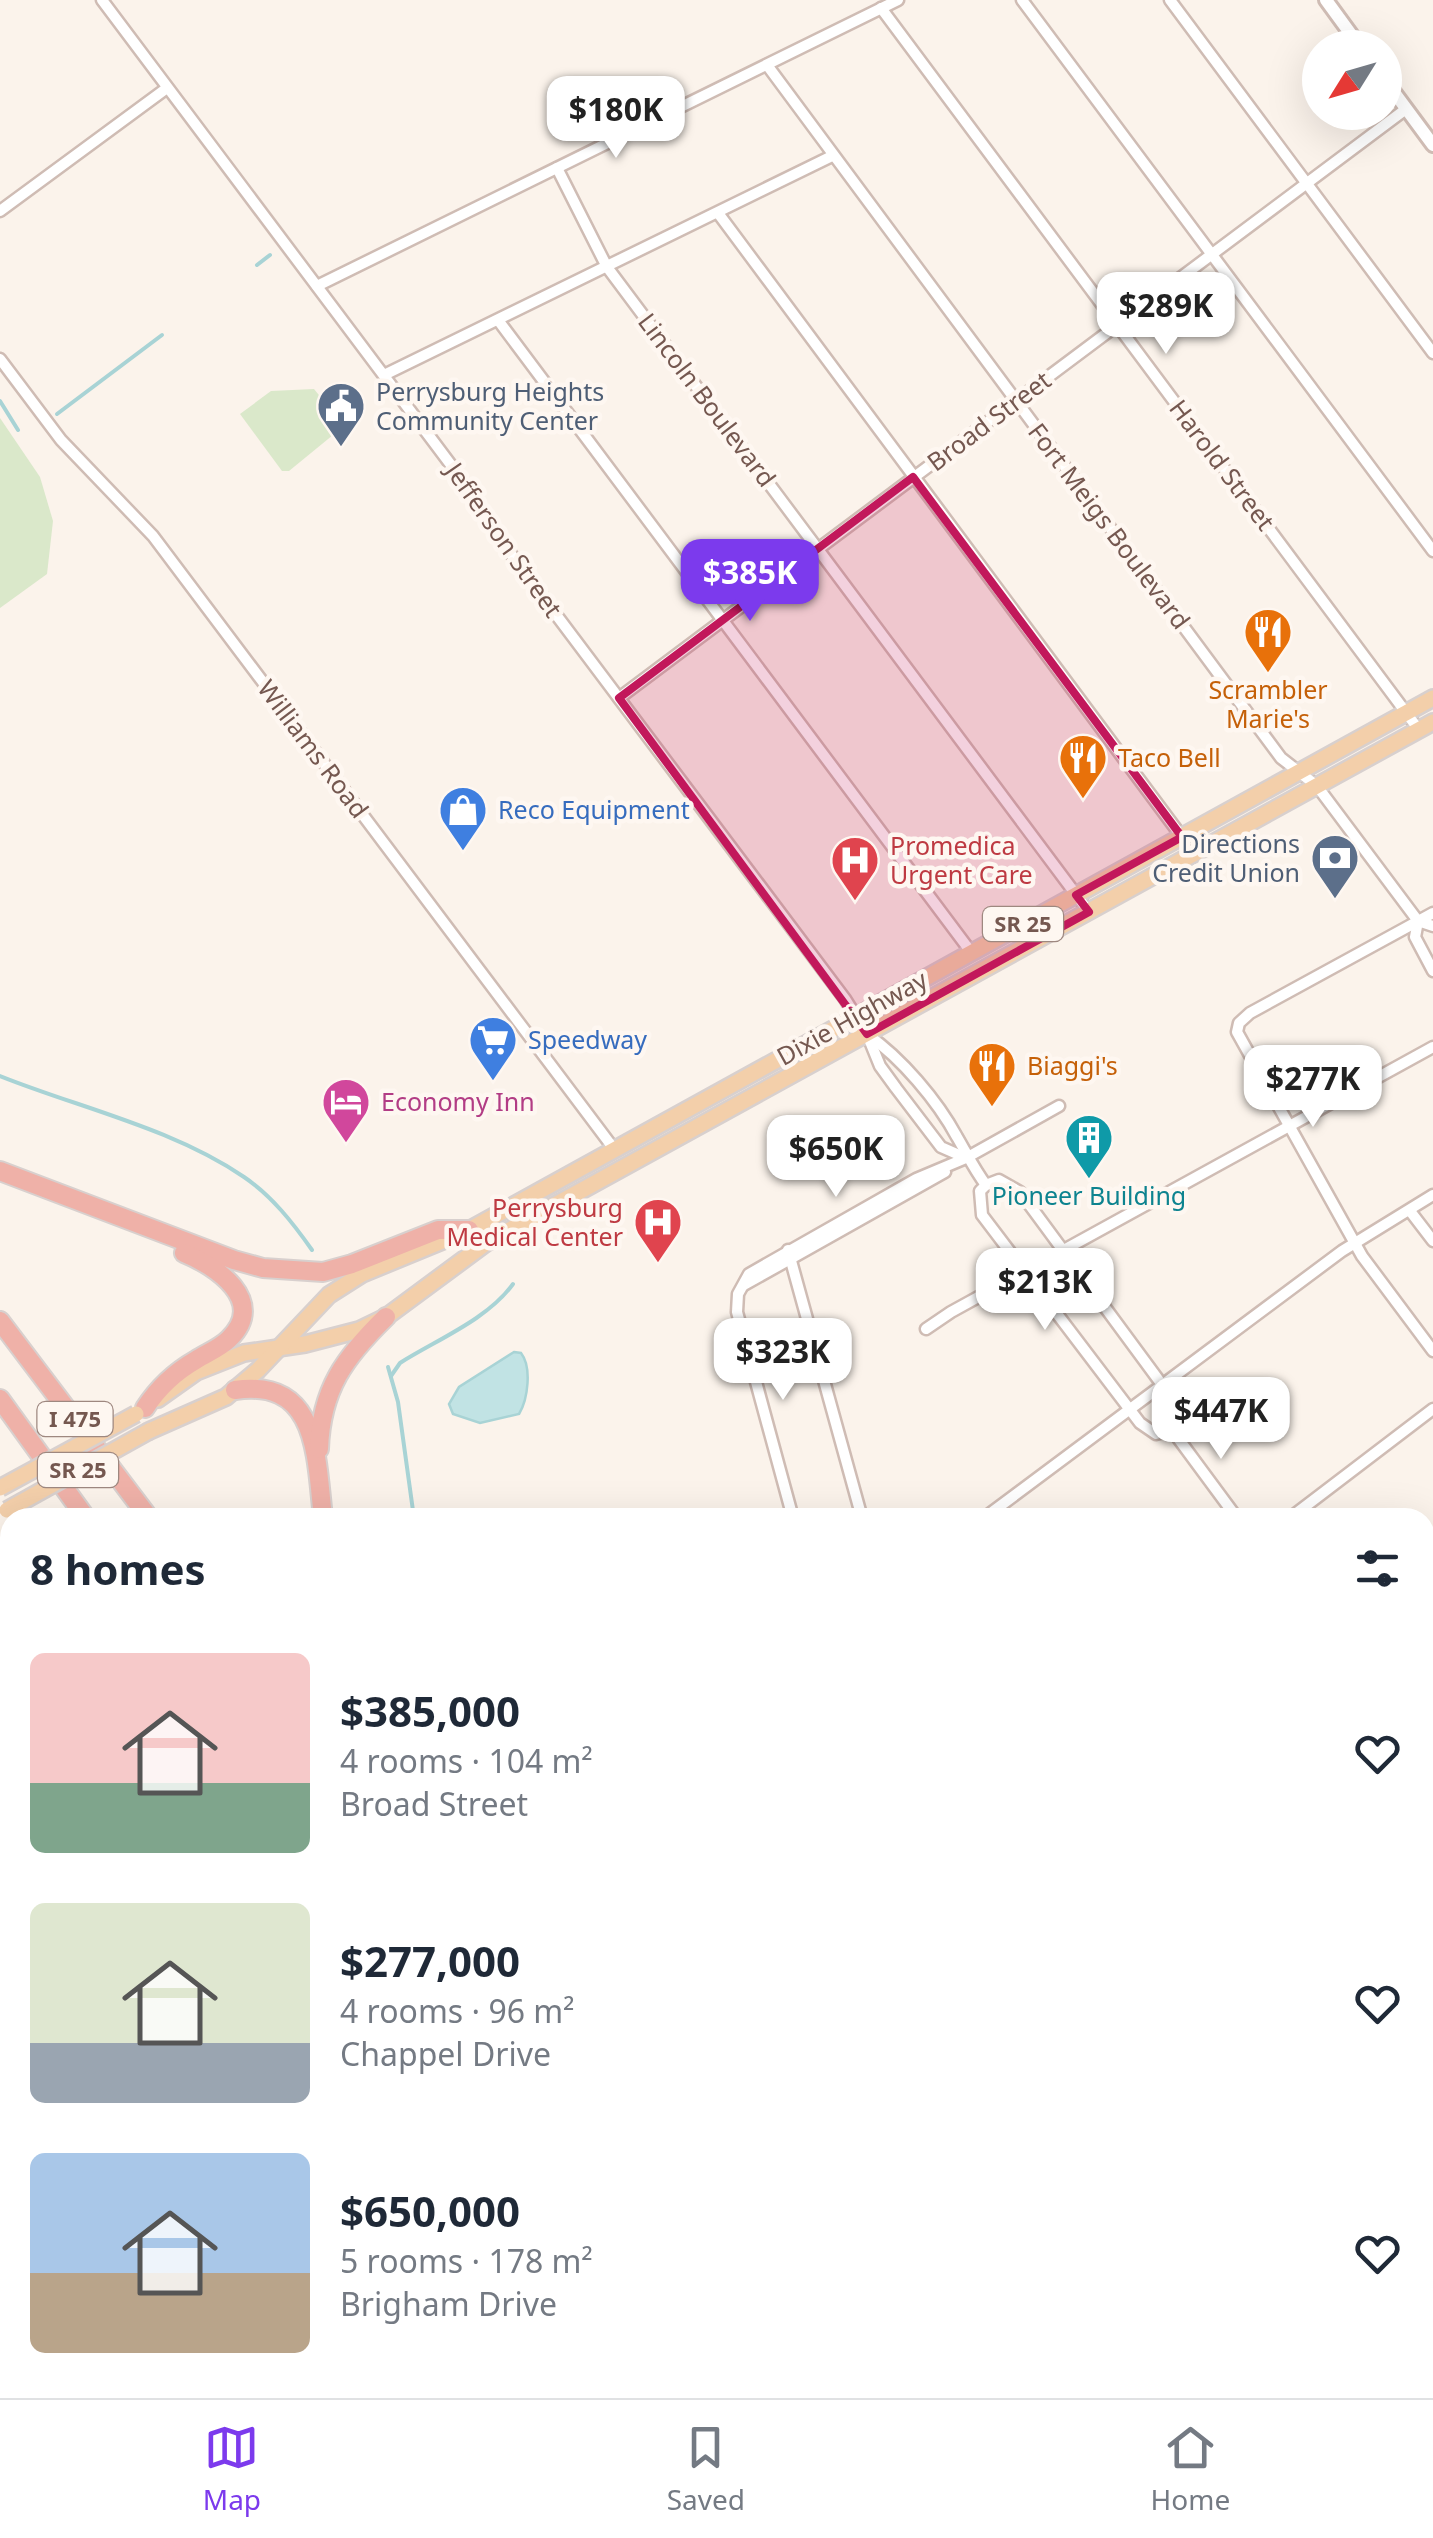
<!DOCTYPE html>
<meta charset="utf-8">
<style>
:root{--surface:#fff;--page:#f2f2f3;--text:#1f2937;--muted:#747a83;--line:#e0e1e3;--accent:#7c3aed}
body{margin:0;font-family:"Noto Sans",sans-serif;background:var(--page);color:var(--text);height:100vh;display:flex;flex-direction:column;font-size:38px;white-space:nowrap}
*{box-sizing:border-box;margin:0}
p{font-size:32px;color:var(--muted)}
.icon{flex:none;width:55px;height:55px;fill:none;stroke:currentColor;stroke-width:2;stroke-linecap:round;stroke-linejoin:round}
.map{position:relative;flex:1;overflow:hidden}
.side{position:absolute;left:0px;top:1508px;width:1435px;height:892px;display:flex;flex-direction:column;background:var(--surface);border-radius:30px 30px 0 0;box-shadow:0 10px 40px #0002}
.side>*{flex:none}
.needle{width:65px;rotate:233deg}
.controls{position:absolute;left:1302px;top:30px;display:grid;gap:20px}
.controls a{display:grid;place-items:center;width:100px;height:100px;border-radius:50%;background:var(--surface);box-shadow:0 10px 40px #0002;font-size:50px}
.price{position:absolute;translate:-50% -85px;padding:0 22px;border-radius:20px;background:#fff;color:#222;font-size:32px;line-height:65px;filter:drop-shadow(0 2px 5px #0008)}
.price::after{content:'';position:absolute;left:50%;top:60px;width:30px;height:22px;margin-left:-15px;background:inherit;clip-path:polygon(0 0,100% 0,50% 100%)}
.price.active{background:var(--accent);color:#fff}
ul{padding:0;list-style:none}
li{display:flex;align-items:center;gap:30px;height:250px;padding:0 30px}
li span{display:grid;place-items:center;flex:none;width:280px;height:200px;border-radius:15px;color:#555}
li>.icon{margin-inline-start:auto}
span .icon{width:120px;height:120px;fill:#fffc;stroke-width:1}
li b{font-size:42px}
h2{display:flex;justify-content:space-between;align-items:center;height:120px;padding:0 30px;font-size:42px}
.tabs{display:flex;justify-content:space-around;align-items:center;height:140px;border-top:2px solid var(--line);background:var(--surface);font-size:28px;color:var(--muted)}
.tabs a{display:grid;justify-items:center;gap:5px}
.tabs .active{color:var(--accent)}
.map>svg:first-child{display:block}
.green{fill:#dae8ca}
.water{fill:#c1e3e4;stroke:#a8d3d5;stroke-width:2.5}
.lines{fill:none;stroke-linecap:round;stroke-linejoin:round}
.stream{stroke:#a8d3d5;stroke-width:4}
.minor-casing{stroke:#cfbcb4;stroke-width:15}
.tertiary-casing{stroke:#cfbcb4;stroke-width:18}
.primary-casing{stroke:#d8d0ce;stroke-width:20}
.motorway-casing{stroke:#d8d0ce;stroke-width:22}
.minor{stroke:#fff;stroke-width:10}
.tertiary{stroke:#fff;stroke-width:12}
.primary{stroke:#f3cfaa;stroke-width:15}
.motorway{stroke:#efb1a8;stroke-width:18}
.primary-bridge-casing{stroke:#d8d0ce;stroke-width:20;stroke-linecap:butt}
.primary-bridge{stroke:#f3cfaa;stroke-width:15}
.marked{fill:#c2185b;fill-opacity:0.2;stroke:#c2185b;stroke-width:8;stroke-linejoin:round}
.labels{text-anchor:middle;stroke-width:9;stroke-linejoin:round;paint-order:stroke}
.shield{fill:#fef7f1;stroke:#9e8880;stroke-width:2.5}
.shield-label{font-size:22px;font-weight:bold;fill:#755850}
.service-label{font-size:25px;fill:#4e5e75;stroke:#fef7f1;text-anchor:start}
.street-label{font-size:25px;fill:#755850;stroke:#fef7f1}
.food-label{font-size:25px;fill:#c56008;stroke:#fef7f1;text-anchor:start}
.shop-label{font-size:25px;fill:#366cbe;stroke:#fef7f1;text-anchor:start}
.health-label{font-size:25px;fill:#be3a42;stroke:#fef7f1;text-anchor:start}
.hotel-label{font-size:25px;fill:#b23c85;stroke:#fef7f1;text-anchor:start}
.culture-label{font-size:25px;fill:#0d838f;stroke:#fef7f1}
</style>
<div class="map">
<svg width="1433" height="2398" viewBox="0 0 1433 2398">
<rect width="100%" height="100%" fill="#fbf3eb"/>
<g class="green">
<polygon points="314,389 344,426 289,471 282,471 240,414 271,391"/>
<polygon points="0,418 40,477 53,521 47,574 0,608"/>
</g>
<g class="water">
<path d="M514,1352L521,1353C532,1367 528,1399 519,1414L480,1423L453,1414L449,1404L459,1387Z"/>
<polygon points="1425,2343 1433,2356 1433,2398 1116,2398 1129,2390 1425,2390"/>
</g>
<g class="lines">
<g class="stream">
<polyline points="257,265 270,255"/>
<polyline points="0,401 18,430"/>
<polyline points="57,414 162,335"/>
<path d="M0,1076C80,1108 172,1128 244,1177C272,1196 293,1223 312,1250"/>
<polyline points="388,1367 398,1402 414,1518"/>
<path d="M391,1376L400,1363C436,1340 487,1320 513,1284"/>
<polyline points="1425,2043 1433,2037"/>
<polyline points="920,2390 926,2398"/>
</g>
<g class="minor-casing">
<g id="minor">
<polyline points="102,0 463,481 515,560 845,999 867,1034 880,1066 896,1088 941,1147 966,1158"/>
<polyline points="1022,0 1433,551"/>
<polyline points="1170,0 1433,353"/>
<polyline points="881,8 1419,730"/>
<polyline points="767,65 1281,758 1317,786 1418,921 1433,926"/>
<polyline points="557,168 607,267 1089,912"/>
<polyline points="0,211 167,88"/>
<polyline points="718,213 1182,837"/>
<polyline points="317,286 898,0"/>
<polyline points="498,320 971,952"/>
<polyline points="0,359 61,440 153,536 614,1149"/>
<polyline points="384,375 832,156"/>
<polyline points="619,698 1406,109"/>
<polyline points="1433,913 1250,1013 1239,1023 1237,1032 1362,1256 1433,1351"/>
<polyline points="1418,921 1415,937 1433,971"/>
<path d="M868,1035C901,1058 937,1100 957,1137C967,1154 974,1169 986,1185"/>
<polygon points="999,1180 1020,1192 1177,1405 1179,1418 1172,1430 1156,1434 1140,1423 982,1215 980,1191 986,1185"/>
<polyline points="1410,1211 1433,1241"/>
<polyline points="788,1250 862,1518"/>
<polyline points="744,1285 945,1172"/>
<polyline points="926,1329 951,1312 1433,1047"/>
<polyline points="1172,1430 1237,1518"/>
<polyline points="793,1518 737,1312 738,1294 749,1274 916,1179 966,1158 1059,1106"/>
<polyline points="984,1518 1342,1251 1433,1195"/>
<polyline points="1290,1518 1433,1409"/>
<polyline points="1425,1725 1433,1736"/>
<polyline points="1425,1801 1433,1801"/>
<polyline points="1425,1808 1433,1818"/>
<polyline points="1425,2225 1433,2234"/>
<polyline points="43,2398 53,2390"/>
</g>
</g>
<g class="tertiary-casing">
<g id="tertiary">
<polyline points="1326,0 1361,48"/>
<polyline points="1385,80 1433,145"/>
</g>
</g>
<g class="primary-casing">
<g id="primary">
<polyline points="158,1399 196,1372 244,1353 305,1344 359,1330 386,1317 486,1243 1433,722"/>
<polyline points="149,1431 226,1397 258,1370 329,1295 362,1274 469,1230 1433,698"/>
</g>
</g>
<g class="motorway-casing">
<g id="motorway">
<polyline points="0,1171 234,1260 263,1268 323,1272 352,1264 438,1230 469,1230"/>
<polyline points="0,1321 149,1518"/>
<path d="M235,1390C318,1378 316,1455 323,1518"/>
<polyline points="0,1399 86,1518"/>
<path d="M145,1408C158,1388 175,1372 196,1360C207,1353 220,1348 229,1339C268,1301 216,1266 184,1253"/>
<path d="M319,1449C321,1389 345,1357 386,1317"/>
<polyline points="0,1660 10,1666"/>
<polyline points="741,2390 747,2398"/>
<polyline points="804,2390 810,2398"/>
</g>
</g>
<use href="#minor" class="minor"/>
<use href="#tertiary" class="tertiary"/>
<use href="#primary" class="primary"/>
<use href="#motorway" class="motorway"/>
<g class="primary-bridge-casing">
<g id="primary-bridge">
<polyline points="0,1488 136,1414"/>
<polyline points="7,1510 149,1431"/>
</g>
</g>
<use href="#primary-bridge" class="primary-bridge"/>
</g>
<path class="marked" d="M913,477L1182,837L1076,895L1089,912L867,1034L619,698Z"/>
<defs>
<g id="civic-pin" transform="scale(2.5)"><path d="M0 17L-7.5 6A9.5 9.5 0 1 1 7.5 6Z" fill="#5c6f8a" stroke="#fef7f1"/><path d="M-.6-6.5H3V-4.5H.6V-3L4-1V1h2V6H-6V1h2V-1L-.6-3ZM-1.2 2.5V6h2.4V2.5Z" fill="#fff"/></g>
<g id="restaurant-pin" transform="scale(2.5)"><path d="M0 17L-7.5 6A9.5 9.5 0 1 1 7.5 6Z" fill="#e8710a" stroke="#fef7f1"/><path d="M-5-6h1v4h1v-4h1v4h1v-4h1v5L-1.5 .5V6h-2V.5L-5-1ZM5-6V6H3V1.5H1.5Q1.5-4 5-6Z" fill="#fff"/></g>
<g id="shop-pin" transform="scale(2.5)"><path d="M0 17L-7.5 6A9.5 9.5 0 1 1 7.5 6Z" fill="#3f7fe0" stroke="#fef7f1"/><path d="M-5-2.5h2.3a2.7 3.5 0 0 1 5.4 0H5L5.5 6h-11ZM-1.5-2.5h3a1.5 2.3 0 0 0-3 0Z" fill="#fff"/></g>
<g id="bank-pin" transform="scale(2.5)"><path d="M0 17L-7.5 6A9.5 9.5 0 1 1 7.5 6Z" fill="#5c6f8a" stroke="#fef7f1"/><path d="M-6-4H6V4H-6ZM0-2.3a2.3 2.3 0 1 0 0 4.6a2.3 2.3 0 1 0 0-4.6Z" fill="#fff"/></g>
<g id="hospital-pin" transform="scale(2.5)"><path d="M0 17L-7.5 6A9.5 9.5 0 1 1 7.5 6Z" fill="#e0444e" stroke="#fef7f1"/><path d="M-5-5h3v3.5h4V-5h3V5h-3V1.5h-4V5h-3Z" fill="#fff"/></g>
<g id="supermarket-pin" transform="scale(2.5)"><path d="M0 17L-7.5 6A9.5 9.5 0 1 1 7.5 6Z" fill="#3f7fe0" stroke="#fef7f1"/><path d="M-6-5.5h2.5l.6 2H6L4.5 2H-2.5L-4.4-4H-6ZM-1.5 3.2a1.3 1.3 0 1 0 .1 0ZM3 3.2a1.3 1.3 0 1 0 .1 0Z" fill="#fff"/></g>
<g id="hotel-pin" transform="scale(2.5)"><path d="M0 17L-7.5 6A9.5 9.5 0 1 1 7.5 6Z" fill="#d1479c" stroke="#fef7f1"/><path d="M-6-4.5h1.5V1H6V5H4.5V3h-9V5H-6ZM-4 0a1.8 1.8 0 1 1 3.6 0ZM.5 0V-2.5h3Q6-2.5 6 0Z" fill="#fff"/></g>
<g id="building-pin" transform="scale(2.5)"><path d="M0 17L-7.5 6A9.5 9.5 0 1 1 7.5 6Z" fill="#0f9aa8" stroke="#fef7f1"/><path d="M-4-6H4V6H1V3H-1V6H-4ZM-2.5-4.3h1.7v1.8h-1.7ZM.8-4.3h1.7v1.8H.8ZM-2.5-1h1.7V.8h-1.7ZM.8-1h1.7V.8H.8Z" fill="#fff"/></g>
</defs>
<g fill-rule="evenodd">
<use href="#civic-pin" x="341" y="406"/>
<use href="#restaurant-pin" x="1268" y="632"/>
<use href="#restaurant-pin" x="1083" y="758"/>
<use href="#shop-pin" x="463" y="810"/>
<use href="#bank-pin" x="1335" y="858"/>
<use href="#hospital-pin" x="855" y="860"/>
<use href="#supermarket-pin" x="493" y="1040"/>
<use href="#restaurant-pin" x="992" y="1066"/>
<use href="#hotel-pin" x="346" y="1102"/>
<use href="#building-pin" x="1089" y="1138"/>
<use href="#hospital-pin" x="658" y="1222"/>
</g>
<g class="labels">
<g class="shield">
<rect x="983" y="907" width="80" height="34" rx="8"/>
<rect x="37.5" y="1402" width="75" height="34" rx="8"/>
<rect x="38" y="1453" width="80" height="34" rx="8"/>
</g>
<g class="shield-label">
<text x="1023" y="932">SR 25</text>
<text x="75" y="1427">I 475</text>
<text x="78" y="1478">SR 25</text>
</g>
<g class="service-label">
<text x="376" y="401">Perrysburg Heights<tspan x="376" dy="29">Community Center</tspan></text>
<text x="1300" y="853" text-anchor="end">Directions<tspan x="1300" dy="29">Credit Union</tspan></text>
</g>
<g class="street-label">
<text transform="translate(707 400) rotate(53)" y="9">Lincoln Boulevard</text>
<text transform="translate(989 421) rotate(-37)" y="9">Broad Street</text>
<text transform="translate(1222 465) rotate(53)" y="9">Harold Street</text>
<text transform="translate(1109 526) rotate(53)" y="9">Fort Meigs Boulevard</text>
<text transform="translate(504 540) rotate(55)" y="9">Jefferson Street</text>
<text transform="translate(313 749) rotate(53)" y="9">Williams Road</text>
<text transform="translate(852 1018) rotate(-29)" y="9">Dixie Highway</text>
</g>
<g class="food-label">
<text x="1268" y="699" text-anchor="middle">Scrambler<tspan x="1268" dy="29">Marie's</tspan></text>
<text x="1118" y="767">Taco Bell</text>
<text x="1027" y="1075">Biaggi's</text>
</g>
<g class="shop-label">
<text x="498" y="819">Reco Equipment</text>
<text x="528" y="1049">Speedway</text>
</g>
<g class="health-label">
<text x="890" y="855">Promedica<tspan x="890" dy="29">Urgent Care</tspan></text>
<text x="623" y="1217" text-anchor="end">Perrysburg<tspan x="623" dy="29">Medical Center</tspan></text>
</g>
<g class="hotel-label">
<text x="381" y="1111">Economy Inn</text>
</g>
<g class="culture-label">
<text x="1089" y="1205">Pioneer Building</text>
</g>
</g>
</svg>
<div class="controls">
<a><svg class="needle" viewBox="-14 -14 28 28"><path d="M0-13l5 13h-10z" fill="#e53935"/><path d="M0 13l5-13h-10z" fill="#747a83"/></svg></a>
</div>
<b class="price" style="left:616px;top:161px">$180K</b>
<b class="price" style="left:1166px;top:357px">$289K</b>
<b class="price active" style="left:750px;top:624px">$385K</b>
<b class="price" style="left:1313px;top:1130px">$277K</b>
<b class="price" style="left:836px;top:1200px">$650K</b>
<b class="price" style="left:1045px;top:1333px">$213K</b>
<b class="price" style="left:783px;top:1403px">$323K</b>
<b class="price" style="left:1221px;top:1462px">$447K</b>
<section class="side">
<h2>8 homes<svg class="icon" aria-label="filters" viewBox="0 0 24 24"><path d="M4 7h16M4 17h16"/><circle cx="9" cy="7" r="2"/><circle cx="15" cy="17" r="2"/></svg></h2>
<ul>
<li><span style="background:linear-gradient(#f6c9c9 65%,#7fa58c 0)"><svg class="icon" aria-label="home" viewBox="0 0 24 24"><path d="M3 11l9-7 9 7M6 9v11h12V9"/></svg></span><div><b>$385,000</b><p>4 rooms · 104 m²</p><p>Broad Street</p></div><svg class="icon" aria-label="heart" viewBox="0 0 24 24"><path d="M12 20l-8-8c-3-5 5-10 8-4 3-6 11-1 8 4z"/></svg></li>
<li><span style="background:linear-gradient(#dfe7d0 70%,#9aa5b1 0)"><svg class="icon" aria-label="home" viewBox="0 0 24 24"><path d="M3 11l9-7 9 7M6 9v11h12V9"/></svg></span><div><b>$277,000</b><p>4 rooms · 96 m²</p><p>Chappel Drive</p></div><svg class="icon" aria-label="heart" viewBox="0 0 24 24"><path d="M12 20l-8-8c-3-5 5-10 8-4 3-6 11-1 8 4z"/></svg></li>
<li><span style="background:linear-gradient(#a9c7e8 60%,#b9a48a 0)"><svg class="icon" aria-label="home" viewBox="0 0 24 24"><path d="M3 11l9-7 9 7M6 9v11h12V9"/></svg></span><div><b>$650,000</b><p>5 rooms · 178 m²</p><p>Brigham Drive</p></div><svg class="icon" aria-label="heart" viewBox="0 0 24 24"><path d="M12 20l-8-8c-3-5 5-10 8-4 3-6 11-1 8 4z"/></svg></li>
</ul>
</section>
</div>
<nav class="tabs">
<a class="active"><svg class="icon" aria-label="map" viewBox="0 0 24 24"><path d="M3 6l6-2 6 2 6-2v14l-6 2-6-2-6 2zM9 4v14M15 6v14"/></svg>Map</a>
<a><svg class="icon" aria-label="saved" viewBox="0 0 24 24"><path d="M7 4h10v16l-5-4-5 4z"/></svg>Saved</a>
<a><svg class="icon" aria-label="home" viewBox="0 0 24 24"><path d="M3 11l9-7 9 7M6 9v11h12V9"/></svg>Home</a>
</nav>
